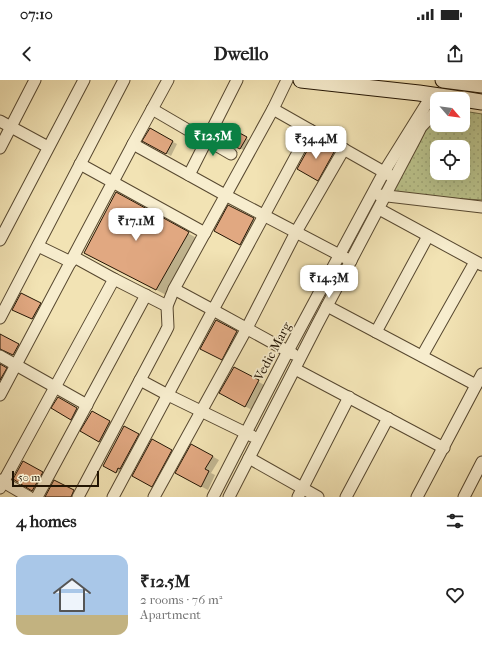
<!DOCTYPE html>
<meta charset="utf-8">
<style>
:root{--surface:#fff;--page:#f2f2f2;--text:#222;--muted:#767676;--accent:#0b8043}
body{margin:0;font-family:"IM FELL French Canon",serif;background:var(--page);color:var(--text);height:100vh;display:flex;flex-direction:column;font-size:15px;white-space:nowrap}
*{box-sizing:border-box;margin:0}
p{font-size:13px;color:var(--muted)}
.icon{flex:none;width:22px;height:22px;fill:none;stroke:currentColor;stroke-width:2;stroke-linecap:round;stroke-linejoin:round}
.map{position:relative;height:417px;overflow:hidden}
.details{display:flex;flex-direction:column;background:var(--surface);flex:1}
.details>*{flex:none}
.needle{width:26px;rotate:118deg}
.controls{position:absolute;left:430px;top:12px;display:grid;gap:8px}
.controls a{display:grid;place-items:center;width:40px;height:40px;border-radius:8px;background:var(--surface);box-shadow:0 4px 16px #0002;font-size:20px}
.scale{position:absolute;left:12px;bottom:10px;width:87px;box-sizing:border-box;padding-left:4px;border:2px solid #231504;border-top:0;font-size:11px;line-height:14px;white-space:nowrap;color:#231504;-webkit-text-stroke:3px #f7edce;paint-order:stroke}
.price{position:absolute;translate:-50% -34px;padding:0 9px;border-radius:8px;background:#fff;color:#222;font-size:13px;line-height:26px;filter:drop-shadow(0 1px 2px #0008)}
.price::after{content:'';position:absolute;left:50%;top:24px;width:12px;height:9px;margin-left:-6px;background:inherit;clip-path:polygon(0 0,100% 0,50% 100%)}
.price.on{background:var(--accent);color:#fff}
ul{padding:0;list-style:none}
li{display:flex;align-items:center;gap:12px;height:100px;padding:0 16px}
li span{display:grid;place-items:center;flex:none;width:112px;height:80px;border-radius:12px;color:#555}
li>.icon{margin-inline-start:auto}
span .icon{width:48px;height:48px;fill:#fffc;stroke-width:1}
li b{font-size:17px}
h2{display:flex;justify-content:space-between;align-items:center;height:48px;padding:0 16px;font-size:17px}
.status{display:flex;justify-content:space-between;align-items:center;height:28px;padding:0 20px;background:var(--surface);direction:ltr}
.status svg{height:11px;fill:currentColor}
header{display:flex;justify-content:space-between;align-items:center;height:52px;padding:0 16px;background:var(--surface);font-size:18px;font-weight:800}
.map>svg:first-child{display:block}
.grass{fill:url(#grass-dots);stroke:#6f6c48;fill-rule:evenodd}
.shadow{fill:#0003}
.building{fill:#e1a881;stroke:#231504}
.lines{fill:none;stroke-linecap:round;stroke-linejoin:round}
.street-casing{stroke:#574830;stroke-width:13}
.secondary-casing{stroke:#231504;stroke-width:17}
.street{stroke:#f7edce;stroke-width:11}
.secondary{stroke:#f7edce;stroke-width:15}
.labels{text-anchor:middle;stroke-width:3.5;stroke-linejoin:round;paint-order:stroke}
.street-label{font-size:13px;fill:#231504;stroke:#f7edce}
</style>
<div class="status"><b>07:10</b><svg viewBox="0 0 49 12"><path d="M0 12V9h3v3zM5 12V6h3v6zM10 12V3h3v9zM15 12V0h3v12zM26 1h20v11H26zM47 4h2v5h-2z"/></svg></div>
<header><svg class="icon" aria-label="back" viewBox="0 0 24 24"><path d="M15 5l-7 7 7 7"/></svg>Dwello<svg class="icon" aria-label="share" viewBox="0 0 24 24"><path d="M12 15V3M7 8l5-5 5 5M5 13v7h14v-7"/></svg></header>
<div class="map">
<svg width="482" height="417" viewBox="0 0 482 417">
<defs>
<pattern id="grass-dots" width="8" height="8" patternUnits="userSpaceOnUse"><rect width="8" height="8" fill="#bbc38c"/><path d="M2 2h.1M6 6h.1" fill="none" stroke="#a0a777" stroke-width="1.8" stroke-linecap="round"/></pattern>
</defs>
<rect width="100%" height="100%" fill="#f2e3b4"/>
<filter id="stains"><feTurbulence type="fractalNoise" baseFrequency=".005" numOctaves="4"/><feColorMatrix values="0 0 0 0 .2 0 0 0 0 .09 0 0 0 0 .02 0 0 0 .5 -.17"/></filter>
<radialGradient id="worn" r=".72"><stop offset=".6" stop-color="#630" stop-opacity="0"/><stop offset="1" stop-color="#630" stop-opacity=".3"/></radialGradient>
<path class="grass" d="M437,27V45H463V31L482,34V120L384,114L403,56ZM437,67H463V93H437Z"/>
<g class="shadow">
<polygon points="223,45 251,61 245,71 218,56"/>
<polygon points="150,50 177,64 171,76 144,61"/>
<polygon points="313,61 338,75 323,103 298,88"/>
<polygon points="116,113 202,161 170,217 99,180"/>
<polygon points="229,126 261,143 248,169 222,155"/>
<polygon points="40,224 45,226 37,241 17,231"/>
<polygon points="216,241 244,256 229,283 209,272"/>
<polygon points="0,255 23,268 18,277 6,271 0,274"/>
<polygon points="0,284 11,291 0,312"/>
<polygon points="234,288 266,306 252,330 220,313"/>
<polygon points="58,318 82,331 76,342 53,328"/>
<polygon points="92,332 117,346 107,365 82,351"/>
<polygon points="124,347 143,357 121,394 104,385"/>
<polygon points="153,360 176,374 157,409 134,395"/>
<polygon points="192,365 219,380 211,393 215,395 208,410 183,397"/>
<polygon points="23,382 49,397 40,414 14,399"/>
</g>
<g class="building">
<polygon points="223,44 247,57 240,69 216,57"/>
<polygon points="150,48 173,61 166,74 142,61"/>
<polygon points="313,60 334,72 318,101 297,89"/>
<polygon points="116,112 189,152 156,210 84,173"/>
<polygon points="228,125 254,138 240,165 214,151"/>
<polygon points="21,213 41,223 32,239 12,230"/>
<polygon points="216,240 237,251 222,280 200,269"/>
<polygon points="0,254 19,264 13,275 0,269"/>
<polygon points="0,284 7,288 0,300"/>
<polygon points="234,287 259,300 245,327 219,313"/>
<polygon points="58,317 77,328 71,340 51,328"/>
<polygon points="92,331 110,341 99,362 80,351"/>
<polygon points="124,346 139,354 120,389 118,388 116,393 103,386"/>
<polygon points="152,359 172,370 152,407 132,396"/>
<polygon points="191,364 213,376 205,389 209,391 201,407 175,393"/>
<polygon points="23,381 43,392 32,411 13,399"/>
<polygon points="54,400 74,410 71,417 45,417"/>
</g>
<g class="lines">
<g class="street-casing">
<g id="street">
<polyline points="152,29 188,50"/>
<polyline points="273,29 391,96"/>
<polyline points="0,41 48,67"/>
<polyline points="207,60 231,74"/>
<polyline points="133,64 168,0"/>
<polyline points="0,68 35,0"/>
<polyline points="80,84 205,153"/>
<polyline points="189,95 237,0"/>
<polyline points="379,115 482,127"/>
<polyline points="379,129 482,185"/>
<polyline points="0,160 84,0"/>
<polyline points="38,166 71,182"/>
<polyline points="74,177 114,199 167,226"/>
<polyline points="174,209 213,230 310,50"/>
<polyline points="327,226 476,305"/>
<polyline points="0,238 124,0"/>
<polyline points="376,252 428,156"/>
<polyline points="0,276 87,325"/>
<polyline points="422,276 475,182"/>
<polyline points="295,289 444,368"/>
<polyline points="140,300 168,315 252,356"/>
<polyline points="0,315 133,64 225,115 351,181"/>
<polyline points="249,378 318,417"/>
<polyline points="0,400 29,417"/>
<polyline points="0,408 114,199"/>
<polyline points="37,417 146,215"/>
<polyline points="78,417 165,253 168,247 167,226 174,209 273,29 287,0"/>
<polyline points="113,417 213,230 293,274"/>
<polyline points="154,417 247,248 296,152 344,69"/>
<polyline points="213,417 288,271 384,92 432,15"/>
<polyline points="229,417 317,245 415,59 421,47 437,30"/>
<polyline points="298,417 349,317"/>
<polyline points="346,417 388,338"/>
<polyline points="417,417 482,294"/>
<polyline points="464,417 482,382"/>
</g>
</g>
<g class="secondary-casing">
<g id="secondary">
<polyline points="301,0 419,13 460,19"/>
<polyline points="443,0 482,5"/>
<polyline points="463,19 482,22"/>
</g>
</g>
<use href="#street" class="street"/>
<use href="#secondary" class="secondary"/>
</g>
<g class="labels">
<g class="street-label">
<text transform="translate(272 271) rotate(-62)" y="5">Vedic Marg</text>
</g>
</g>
<rect width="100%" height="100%" filter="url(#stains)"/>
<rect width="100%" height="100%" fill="url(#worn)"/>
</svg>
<div class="controls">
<a><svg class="needle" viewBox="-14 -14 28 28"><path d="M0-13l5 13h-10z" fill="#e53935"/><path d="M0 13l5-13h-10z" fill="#767676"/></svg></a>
<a><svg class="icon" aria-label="locate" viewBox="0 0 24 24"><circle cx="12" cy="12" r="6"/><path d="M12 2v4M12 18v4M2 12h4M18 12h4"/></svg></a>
</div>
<div class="scale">50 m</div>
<b class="price on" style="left:213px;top:77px">₹12.5M</b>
<b class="price" style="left:316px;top:80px">₹34.4M</b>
<b class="price" style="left:136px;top:162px">₹17.1M</b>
<b class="price" style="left:329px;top:219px">₹14.3M</b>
</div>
<section class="details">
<h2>4 homes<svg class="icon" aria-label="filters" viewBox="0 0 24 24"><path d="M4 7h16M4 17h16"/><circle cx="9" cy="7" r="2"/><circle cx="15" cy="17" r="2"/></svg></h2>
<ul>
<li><span style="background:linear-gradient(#a9c7e8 75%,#c2b280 0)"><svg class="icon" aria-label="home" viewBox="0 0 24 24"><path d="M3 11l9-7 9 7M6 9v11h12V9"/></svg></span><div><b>₹12.5M</b><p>2 rooms · 76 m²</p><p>Apartment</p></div><svg class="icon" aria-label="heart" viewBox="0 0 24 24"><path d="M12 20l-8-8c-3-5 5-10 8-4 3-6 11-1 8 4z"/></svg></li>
</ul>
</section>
